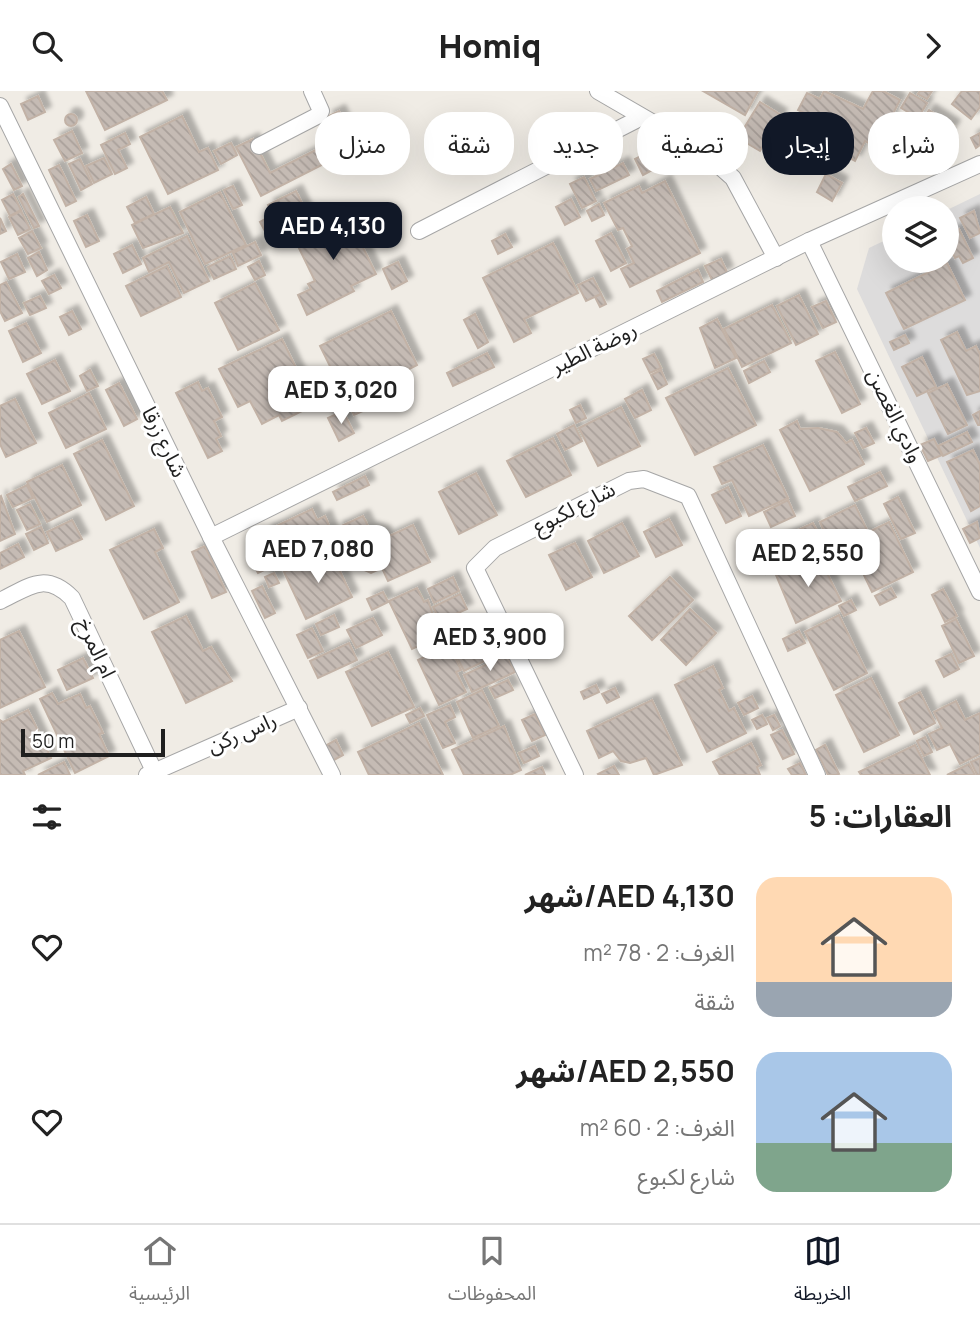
<!DOCTYPE html>
<html lang="ar">
<meta charset="utf-8">
<style>
:root{--surface:#fff;--page:#f2f2f2;--text:#222;--muted:#767676;--line:#e0e0e0;--accent:#111827}
body{margin:0;font-family:Manrope,"Noto Sans Arabic",sans-serif;background:var(--page);color:var(--text);direction:rtl;height:100vh;display:flex;flex-direction:column;font-size:26px;white-space:nowrap}
*{box-sizing:border-box;margin:0}
p{font-size:23px;color:var(--muted)}
.icon{flex:none;width:38px;height:38px;fill:none;stroke:currentColor;stroke-width:2;stroke-linecap:round;stroke-linejoin:round}
.map{position:relative;height:684px;overflow:hidden;direction:ltr}
.details{display:flex;flex-direction:column;background:var(--surface);flex:1}
.details>*{flex:none}
.hud{position:absolute;left:21px;top:21px;width:938px;height:63px;direction:rtl;display:flex;gap:14px}
.tools{position:absolute;left:882px;top:105px;display:grid;gap:14px}
.tools a{display:grid;place-items:center;width:77px;height:77px;border-radius:50%;background:var(--surface);box-shadow:0 7px 28px #0002;font-size:35px}
.scale{position:absolute;left:21px;bottom:18px;width:144px;box-sizing:border-box;padding-left:7px;border:4px solid #1f1f1f;border-top:0;font-size:19px;line-height:24px;white-space:nowrap;color:#1f1f1f;-webkit-text-stroke:5px #fff;paint-order:stroke}
.price{position:absolute;translate:-50% -60px;padding:0 16px;border-radius:14px;background:#fff;color:#222;font-size:23px;line-height:46px;filter:drop-shadow(0 2px 4px #0008)}
.price::after{content:'';position:absolute;left:50%;top:42px;width:21px;height:16px;margin-left:-10px;background:inherit;clip-path:polygon(0 0,100% 0,50% 100%)}
.price.current{background:var(--accent);color:#fff}
ul{padding:0;list-style:none}
li{display:flex;align-items:center;gap:21px;height:175px;padding:0 28px}
li span{display:grid;place-items:center;flex:none;width:196px;height:140px;border-radius:21px;color:#555}
li>.icon{margin-inline-start:auto}
span .icon{width:84px;height:84px;fill:#fffc;stroke-width:1}
li b{font-size:30px}
h2{display:flex;justify-content:space-between;align-items:center;height:84px;padding:0 28px;font-size:30px}
.pill{padding:0 24px;border-radius:28px;background:var(--surface);box-shadow:0 7px 28px #0002;font-size:24px;line-height:63px}
.pill.current{background:var(--accent);color:#fff}
header{display:flex;justify-content:space-between;align-items:center;height:91px;padding:0 28px;background:var(--surface);font-size:32px;font-weight:800}
.tabs{display:flex;justify-content:space-around;align-items:center;height:98px;border-top:2px solid var(--line);background:var(--surface);font-size:19px;color:var(--muted)}
.tabs a{display:grid;justify-items:center;gap:4px}
.tabs .current{color:var(--accent)}
.map>svg:first-child{display:block}
.residential{fill:#dddcdc}
.building{fill:url(#building-back-hatch);stroke:#c2b2a6;stroke-width:2;filter:url(#shadow)}
.lines{fill:none;stroke-linecap:round;stroke-linejoin:round}
.minor-casing{stroke:#a6a6a6;stroke-width:18}
.minor{stroke:#fff;stroke-width:16}
.labels{text-anchor:middle;stroke-width:6;stroke-linejoin:round;paint-order:stroke}
.street-label{font-size:21px;fill:#1f1f1f;stroke:#fff}
</style>
<header><svg class="icon" aria-label="forward" viewBox="0 0 24 24"><path d="M9 5l7 7-7 7"/></svg>Homiq<svg class="icon" aria-label="search" viewBox="0 0 24 24"><circle cx="10" cy="10" r="6"/><path d="M15 15l6 6"/></svg></header>
<div class="map">
<svg width="980" height="684" viewBox="0 0 980 684">
<defs>
<pattern id="building-back-hatch" width="6" height="6" patternUnits="userSpaceOnUse" patternTransform="scale(1.75)"><rect width="6" height="6" fill="#c5bbb4"/><path d="M-1 5l2 2M0 0l6 6M5-1l2 2" fill="none" stroke="#a9a09a"/></pattern>
<filter id="shadow"><feDropShadow dx="6" dy="-6" stdDeviation="2" flood-color="#0004"/></filter>
</defs>
<rect width="100%" height="100%" fill="#f0ece5"/>
<polygon class="residential" points="980,103 980,457 857,198 869,157 894,145 894,170 947,170 947,119"/>
<g class="building">
<polygon points="86,0 162,0 167,9 105,39"/>
<polygon points="703,0 758,0 745,24"/>
<polygon points="824,0 863,18 873,0 883,0 900,9 876,56 865,50 855,70 795,38 804,22 798,19 807,2 820,8"/>
<polygon points="920,0 932,0 927,8 918,3"/>
<polygon points="962,0 980,0 980,16 971,28 952,13"/>
<polygon points="910,2 927,12 918,27 901,17"/>
<polygon points="38,5 45,21 28,29 21,13"/>
<polygon points="760,11 781,24 760,60 738,47"/>
<polygon points="929,19 954,35 941,55 916,38"/>
<polygon points="339,20 357,56 261,105 236,56 253,48 270,82 322,56 318,48 334,40 327,26"/>
<circle cx="71" cy="29" r="6"/>
<polygon points="182,25 199,61 208,57 218,79 168,103 140,46"/>
<polygon points="72,40 82,62 65,70 54,49"/>
<polygon points="125,42 130,53 118,59 127,77 115,83 101,54"/>
<polygon points="980,42 980,54 976,57 971,47"/>
<polygon points="918,49 926,62 912,71 904,57"/>
<polygon points="231,52 237,64 221,73 214,60"/>
<polygon points="655,58 663,73 643,84 635,68"/>
<polygon points="104,67 112,83 94,92 86,75"/>
<polygon points="80,68 92,93 81,99 69,73"/>
<polygon points="623,72 629,84 596,100 590,88"/>
<polygon points="11,73 22,95 14,99 3,78"/>
<polygon points="59,74 76,110 66,115 49,79"/>
<polygon points="826,83 842,92 832,110 817,101"/>
<polygon points="584,86 596,110 582,117 570,93"/>
<polygon points="665,90 700,162 630,196 621,178 634,172 627,158 632,155 623,137 618,139 604,112 639,95 642,102"/>
<polygon points="233,95 242,114 233,118 224,99"/>
<polygon points="296,100 306,120 278,134 268,114"/>
<polygon points="220,101 246,154 205,173 180,121"/>
<polygon points="13,103 21,119 10,125 2,109"/>
<polygon points="23,103 39,135 34,137 19,106"/>
<polygon points="146,106 154,123 135,132 127,116"/>
<polygon points="571,108 580,126 565,134 556,116"/>
<polygon points="599,113 604,124 592,130 587,120"/>
<polygon points="170,116 183,142 143,157 132,134"/>
<polygon points="21,120 30,138 18,144 9,126"/>
<polygon points="974,120 980,142 970,147 960,127"/>
<polygon points="346,122 376,183 351,195 354,200 307,224 298,204 311,198 308,193 315,190 294,147"/>
<polygon points="87,124 99,150 86,156 74,130"/>
<polygon points="269,126 276,140 267,144 260,131"/>
<polygon points="0,127 6,140 0,143"/>
<polygon points="959,138 973,167 963,172 959,165 955,167 947,151 947,143"/>
<polygon points="32,140 41,157 28,163 19,147"/>
<polygon points="611,142 626,172 611,180 596,150"/>
<polygon points="505,143 512,156 498,163 492,150"/>
<polygon points="187,145 209,190 184,202 169,171 149,181 143,167"/>
<polygon points="255,151 261,164 238,175 233,162"/>
<polygon points="553,152 578,202 524,228 531,242 514,251 483,187"/>
<polygon points="132,154 141,173 123,182 114,163"/>
<polygon points="39,161 47,179 37,185 28,167"/>
<polygon points="17,163 25,181 9,188 1,171"/>
<polygon points="230,165 236,178 214,188 208,176"/>
<polygon points="721,168 727,181 712,189 705,175"/>
<polygon points="259,170 265,184 255,189 248,176"/>
<polygon points="398,171 407,190 392,198 383,178"/>
<polygon points="947,172 965,209 904,238 886,202"/>
<polygon points="167,175 181,206 141,225 126,195"/>
<polygon points="698,179 703,191 662,211 657,200"/>
<polygon points="54,184 61,197 49,203 42,190"/>
<polygon points="593,187 601,203 586,210 578,194"/>
<polygon points="6,191 22,222 5,230 0,220 0,194"/>
<polygon points="255,192 279,239 238,259 215,212"/>
<polygon points="601,203 606,213 600,216 595,206"/>
<polygon points="799,204 818,243 796,254 777,215"/>
<polygon points="40,205 46,217 30,224 24,212"/>
<polygon points="826,210 836,231 823,237 812,216"/>
<polygon points="772,214 791,252 742,276 724,238"/>
<polygon points="72,220 81,238 69,244 60,226"/>
<polygon points="391,220 417,274 366,300 374,315 354,324 320,255"/>
<polygon points="475,223 488,251 478,257 464,229"/>
<polygon points="717,228 736,267 715,277 700,237"/>
<polygon points="26,232 41,262 23,271 9,240"/>
<polygon points="957,241 966,260 976,255 980,263 980,300 967,304 941,249"/>
<polygon points="905,244 909,252 894,259 890,251"/>
<polygon points="282,248 314,314 282,330 279,324 262,333 250,310 238,316 219,278"/>
<polygon points="835,261 860,313 842,322 816,270"/>
<polygon points="487,262 494,276 453,295 447,282"/>
<polygon points="654,263 661,277 650,282 643,268"/>
<polygon points="922,266 936,296 917,305 902,276"/>
<polygon points="55,269 70,300 42,313 27,283"/>
<polygon points="764,270 770,281 749,292 744,280"/>
<polygon points="728,277 756,334 695,364 666,307"/>
<polygon points="90,279 98,295 87,300 80,285"/>
<polygon points="661,279 667,293 658,298 651,284"/>
<polygon points="198,291 202,300 208,297 222,326 214,330 221,345 216,348 222,360 208,367 176,302"/>
<polygon points="119,292 137,328 124,335 106,299"/>
<polygon points="947,293 967,334 948,343 928,302"/>
<polygon points="642,299 651,319 635,327 625,308"/>
<polygon points="89,302 106,338 66,357 49,322"/>
<polygon points="15,308 36,352 6,366 0,353 0,315"/>
<polygon points="580,314 586,327 576,332 570,319"/>
<polygon points="621,316 640,355 598,375 579,337"/>
<polygon points="343,320 354,342 339,350 328,327"/>
<polygon points="980,320 980,334 978,334 973,324"/>
<polygon points="797,330 800,338 818,337 837,341 846,352 852,349 864,373 810,400 780,339"/>
<polygon points="574,334 582,350 565,359 557,343"/>
<polygon points="866,337 874,352 863,357 855,342"/>
<polygon points="967,341 972,351 943,365 938,355"/>
<polygon points="553,347 571,384 526,406 507,370"/>
<polygon points="934,348 942,364 928,370 920,354"/>
<polygon points="102,349 134,415 106,429 74,363"/>
<polygon points="763,354 788,407 749,425 732,389 722,393 714,376"/>
<polygon points="973,359 980,374 980,415 971,420 947,371"/>
<polygon points="62,374 81,414 47,431 27,391"/>
<polygon points="880,381 887,395 855,410 848,396"/>
<polygon points="476,382 497,424 459,443 439,401"/>
<polygon points="365,385 369,394 337,409 333,401"/>
<polygon points="27,394 33,407 13,416 7,404"/>
<polygon points="728,396 741,425 726,432 712,404"/>
<polygon points="1,405 15,443 0,450 0,406"/>
<polygon points="898,406 915,442 901,448 884,413"/>
<polygon points="788,409 795,425 771,436 764,421"/>
<polygon points="30,413 40,433 27,439 17,419"/>
<polygon points="855,414 867,439 831,456 820,431"/>
<polygon points="312,418 317,429 325,425 334,446 258,482 254,475 266,440"/>
<polygon points="363,425 369,437 384,441 387,446 413,434 430,471 388,490 382,477 371,482 355,475 337,437"/>
<polygon points="669,428 682,454 656,466 644,441"/>
<polygon points="72,429 82,448 56,460 47,441"/>
<polygon points="889,431 913,481 872,501 848,451"/>
<polygon points="977,431 980,447 970,452 963,438"/>
<polygon points="622,432 639,465 604,482 588,450"/>
<polygon points="813,432 825,456 766,483 755,459"/>
<polygon points="41,436 48,452 34,459 26,443"/>
<polygon points="154,438 163,457 155,461 179,511 144,528 110,459"/>
<polygon points="575,452 592,486 566,499 549,464"/>
<polygon points="18,453 24,466 0,478 0,462"/>
<polygon points="205,455 226,501 212,507 192,461"/>
<polygon points="330,459 352,506 306,528 284,481"/>
<polygon points="818,464 841,510 796,532 776,484"/>
<polygon points="274,482 279,492 269,496 265,486"/>
<polygon points="453,486 459,500 434,512 428,498"/>
<polygon points="670,486 693,509 652,549 629,525"/>
<polygon points="262,495 275,522 265,527 252,500"/>
<polygon points="417,497 424,511 428,509 440,545 412,558 389,510"/>
<polygon points="891,497 896,506 880,514 875,505"/>
<polygon points="943,498 957,525 945,531 932,504"/>
<polygon points="383,501 388,511 372,519 367,508"/>
<polygon points="460,503 467,518 440,530 433,516"/>
<polygon points="851,509 856,519 844,525 839,515"/>
<polygon points="690,518 716,542 686,574 661,549"/>
<polygon points="334,524 339,536 321,544 316,533"/>
<polygon points="839,524 867,582 834,599 805,541"/>
<polygon points="186,525 203,560 211,556 232,590 186,612 152,541"/>
<polygon points="373,527 382,544 356,557 347,539"/>
<polygon points="956,528 974,565 959,572 942,535"/>
<polygon points="312,537 323,560 308,567 297,544"/>
<polygon points="19,540 45,596 0,617 0,549"/>
<polygon points="799,540 805,552 788,560 783,548"/>
<polygon points="498,547 505,560 464,580 457,566"/>
<polygon points="349,552 357,569 318,587 310,570"/>
<polygon points="445,556 450,566 454,564 461,579 456,581 466,601 439,614 418,569"/>
<polygon points="388,561 414,616 372,635 346,581"/>
<polygon points="951,563 959,578 944,586 936,570"/>
<polygon points="507,564 515,581 472,601 464,584"/>
<polygon points="83,567 93,587 67,599 58,579"/>
<polygon points="713,575 723,597 719,599 729,620 734,617 746,642 707,661 675,594"/>
<polygon points="871,587 899,644 864,661 836,604"/>
<polygon points="508,589 513,599 495,607 490,597"/>
<polygon points="596,594 599,601 584,608 581,601"/>
<polygon points="615,597 619,606 607,612 602,603"/>
<polygon points="482,599 499,635 473,647 457,611"/>
<polygon points="920,601 935,632 914,643 899,612"/>
<polygon points="52,602 58,613 80,603 86,617 90,615 103,642 99,643 109,665 75,682 40,608"/>
<polygon points="752,605 758,617 744,624 738,612"/>
<polygon points="652,609 682,674 654,684 646,667 630,672 621,670 613,660 599,667 587,640"/>
<polygon points="956,610 965,629 980,622 980,663 960,673 950,653 937,659 929,643 942,637 934,621"/>
<polygon points="450,614 455,626 445,631 455,652 443,657 427,624"/>
<polygon points="420,617 424,625 410,632 406,624"/>
<polygon points="28,619 51,667 23,680 25,684 0,684 0,629 3,631"/>
<polygon points="535,623 545,644 532,650 522,629"/>
<polygon points="762,624 767,633 757,638 752,629"/>
<polygon points="774,624 780,635 773,639 767,627"/>
<polygon points="419,632 443,684 369,684 358,661"/>
<polygon points="504,635 521,679 510,684 464,684 452,659"/>
<polygon points="782,639 794,663 783,668 771,644"/>
<polygon points="925,646 932,661 924,665 917,650"/>
<polygon points="336,649 343,664 332,670 325,655"/>
<polygon points="751,652 761,674 757,676 760,684 720,684 713,671"/>
<polygon points="825,654 839,683 836,684 828,684 816,659"/>
<polygon points="915,654 930,684 861,684 859,681"/>
<polygon points="535,655 539,665 524,672 519,662"/>
<polygon points="980,667 980,684 977,684 971,671"/>
<polygon points="64,671 70,684 38,684"/>
<polygon points="800,672 806,684 792,684 788,678"/>
<polygon points="969,673 975,684 947,684"/>
<polygon points="614,675 619,684 599,684 598,683"/>
<polygon points="542,676 545,684 525,684"/>
</g>
<g class="lines">
<g class="minor-casing">
<g id="minor">
<polyline points="598,0 705,62 733,87 776,167"/>
<polyline points="0,15 211,446 332,684"/>
<polyline points="259,55 319,24 321,20 312,0"/>
<polyline points="419,140 642,26"/>
<polyline points="809,150 980,501"/>
<polyline points="211,446 809,150 980,73"/>
<path d="M0,510C29,496 45,480 72,507L154,680"/>
<polyline points="147,684 299,617"/>
<polyline points="575,684 475,477 495,457 629,390 644,388 688,405 817,684"/>
</g>
</g>
<use href="#minor" class="minor"/>
</g>
<g class="labels">
<g class="street-label">
<text transform="translate(594 257) rotate(-26)" y="7">روضة الطير</text>
<text transform="translate(895 325) rotate(64)" y="7">وادي الغصن</text>
<text transform="translate(164 351) rotate(64)" y="7">شارع زرقا</text>
<text transform="translate(574 417) rotate(-27)" y="7">شارع لكبوع</text>
<text transform="translate(96 557) rotate(65)" y="7">ام المرخ</text>
<text transform="translate(242 642) rotate(-23)" y="7">راس ركن</text>
</g>
</g>
</svg>
<div class="tools">
<a><svg class="icon" aria-label="layers" viewBox="0 0 24 24"><path d="M12 4l9 5-9 5-9-5zM3 14l9 5 9-5"/></svg></a>
</div>
<div class="scale">50 m</div>
<b class="price current" style="left:333px;top:171px">AED 4,130</b>
<b class="price" style="left:341px;top:335px">AED 3,020</b>
<b class="price" style="left:318px;top:494px">AED 7,080</b>
<b class="price" style="left:808px;top:498px">AED 2,550</b>
<b class="price" style="left:490px;top:582px">AED 3,900</b>
<div class="hud">
<a class="pill">شراء</a>
<a class="pill current">إيجار</a>
<a class="pill">تصفية</a>
<a class="pill">جديد</a>
<a class="pill">شقة</a>
<a class="pill">منزل</a>
</div>
</div>
<section class="details">
<h2>العقارات: 5<svg class="icon" aria-label="filters" viewBox="0 0 24 24"><path d="M4 7h16M4 17h16"/><circle cx="9" cy="7" r="2"/><circle cx="15" cy="17" r="2"/></svg></h2>
<ul>
<li><span style="background:linear-gradient(#ffd9b3 75%,#9aa5b1 0)"><svg class="icon" aria-label="home" viewBox="0 0 24 24"><path d="M3 11l9-7 9 7M6 9v11h12V9"/></svg></span><div><b>AED 4,130/شهر</b><p>الغرف: 2 · 78 m²</p><p>شقة</p></div><svg class="icon" aria-label="heart" viewBox="0 0 24 24"><path d="M12 20l-8-8c-3-5 5-10 8-4 3-6 11-1 8 4z"/></svg></li>
<li><span style="background:linear-gradient(#a9c7e8 65%,#7fa58c 0)"><svg class="icon" aria-label="home" viewBox="0 0 24 24"><path d="M3 11l9-7 9 7M6 9v11h12V9"/></svg></span><div><b>AED 2,550/شهر</b><p>الغرف: 2 · 60 m²</p><p>شارع لكبوع</p></div><svg class="icon" aria-label="heart" viewBox="0 0 24 24"><path d="M12 20l-8-8c-3-5 5-10 8-4 3-6 11-1 8 4z"/></svg></li>
</ul>
</section>
<nav class="tabs">
<a class="current"><svg class="icon" aria-label="map" viewBox="0 0 24 24"><path d="M3 6l6-2 6 2 6-2v14l-6 2-6-2-6 2zM9 4v14M15 6v14"/></svg>الخريطة</a>
<a><svg class="icon" aria-label="saved" viewBox="0 0 24 24"><path d="M7 4h10v16l-5-4-5 4z"/></svg>المحفوظات</a>
<a><svg class="icon" aria-label="home" viewBox="0 0 24 24"><path d="M3 11l9-7 9 7M6 9v11h12V9"/></svg>الرئيسية</a>
</nav>
